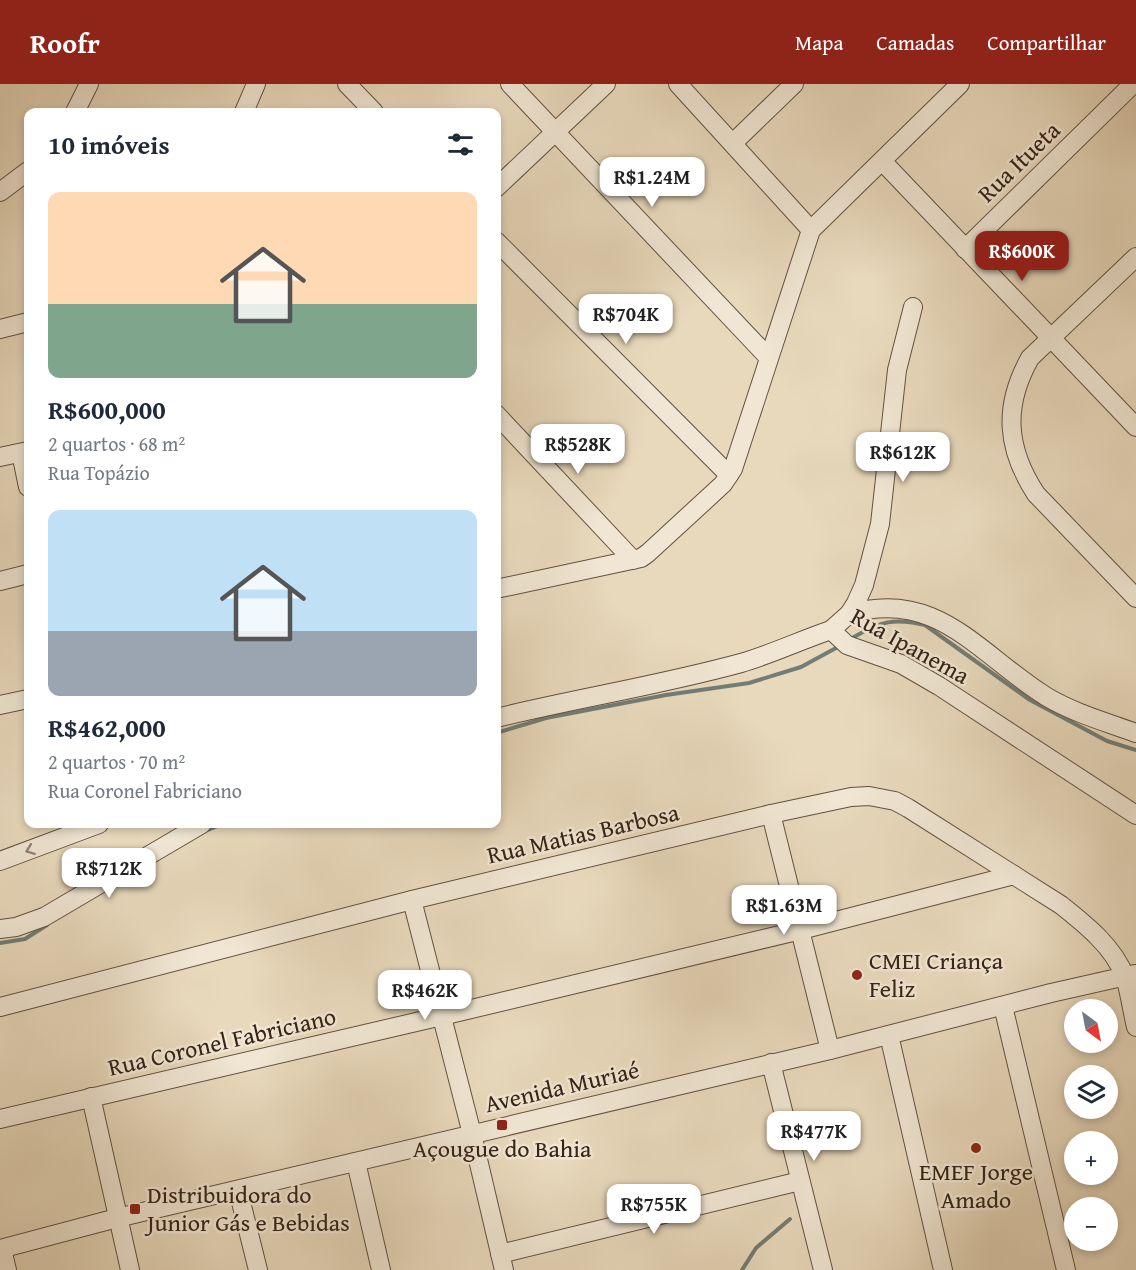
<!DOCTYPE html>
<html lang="pt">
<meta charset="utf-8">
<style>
:root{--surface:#fff;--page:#f2f2f3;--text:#1f2937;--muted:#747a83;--accent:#8f2418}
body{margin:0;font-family:"Gentium Book Plus",serif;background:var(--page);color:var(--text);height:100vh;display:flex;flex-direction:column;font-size:22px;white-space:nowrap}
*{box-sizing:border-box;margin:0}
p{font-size:20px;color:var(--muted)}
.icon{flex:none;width:33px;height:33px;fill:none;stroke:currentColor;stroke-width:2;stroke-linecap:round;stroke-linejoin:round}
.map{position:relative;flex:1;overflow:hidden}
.panel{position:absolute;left:24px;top:24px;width:477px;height:720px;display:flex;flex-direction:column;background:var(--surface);border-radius:12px;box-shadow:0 3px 9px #0003}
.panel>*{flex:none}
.needle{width:39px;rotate:148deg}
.fabs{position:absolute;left:1064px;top:915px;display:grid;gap:12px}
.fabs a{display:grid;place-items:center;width:54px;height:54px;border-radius:50%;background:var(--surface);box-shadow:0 3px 9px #0003;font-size:30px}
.price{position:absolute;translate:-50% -51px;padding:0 14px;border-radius:12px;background:#fff;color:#222;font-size:20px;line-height:39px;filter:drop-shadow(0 2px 3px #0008)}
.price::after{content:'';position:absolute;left:50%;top:36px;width:18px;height:14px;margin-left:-9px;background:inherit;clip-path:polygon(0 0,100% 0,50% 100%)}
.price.on{background:var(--accent);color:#fff}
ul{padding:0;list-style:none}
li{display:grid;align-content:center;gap:12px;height:318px;padding:0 24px}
li span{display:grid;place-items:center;height:186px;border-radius:12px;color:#555}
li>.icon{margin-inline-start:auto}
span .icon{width:108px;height:108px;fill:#fffc;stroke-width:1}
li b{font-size:26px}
h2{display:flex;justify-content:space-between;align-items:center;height:72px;padding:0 24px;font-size:26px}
header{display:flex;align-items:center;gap:36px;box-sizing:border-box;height:84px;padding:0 30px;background:var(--accent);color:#fff}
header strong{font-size:28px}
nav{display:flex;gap:33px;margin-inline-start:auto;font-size:21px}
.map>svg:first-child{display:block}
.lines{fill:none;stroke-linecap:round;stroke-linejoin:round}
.stream{stroke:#717d76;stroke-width:4}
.minor-casing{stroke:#625140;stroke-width:20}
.minor{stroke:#f0e6d3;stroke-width:18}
.oneway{stroke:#938574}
.poi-dot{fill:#8f2418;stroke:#f0e6d3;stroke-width:2}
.labels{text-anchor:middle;stroke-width:5;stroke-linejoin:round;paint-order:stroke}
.street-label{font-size:24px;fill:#362416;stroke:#f0e6d3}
.poi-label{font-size:24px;fill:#362416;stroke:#f0e6d3;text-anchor:start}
</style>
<header>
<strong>Roofr</strong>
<nav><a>Mapa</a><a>Camadas</a><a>Compartilhar</a></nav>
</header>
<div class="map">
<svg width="1136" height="1186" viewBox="0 0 1136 1186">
<rect width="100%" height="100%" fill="#e8d9bc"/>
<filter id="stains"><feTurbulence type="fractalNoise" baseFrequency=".00333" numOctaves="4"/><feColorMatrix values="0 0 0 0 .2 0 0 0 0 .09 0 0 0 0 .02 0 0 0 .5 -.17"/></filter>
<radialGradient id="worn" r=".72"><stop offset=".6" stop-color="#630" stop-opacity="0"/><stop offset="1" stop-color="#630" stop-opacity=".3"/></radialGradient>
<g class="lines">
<g class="stream">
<path d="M854,553C881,537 894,534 925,541L1030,616L1107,657L1136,666"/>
<polyline points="496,649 546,634 666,611 749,599 801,583 836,564"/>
<polyline points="205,747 223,740"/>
<polyline points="0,859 25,855 47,841"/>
<polyline points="742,1186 756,1164 790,1135"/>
</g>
<g class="minor-casing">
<g id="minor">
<polyline points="347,0 374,28"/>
<polyline points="510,0 768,273"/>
<polyline points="678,0 811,146"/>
<polyline points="75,28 89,0"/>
<polyline points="244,28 256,0"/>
<polyline points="733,59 794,0"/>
<polyline points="882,77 1136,343"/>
<polyline points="496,104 606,0"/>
<polyline points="0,108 28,87"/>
<polyline points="496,157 729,391"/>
<polyline points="965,165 1133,0"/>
<path d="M1136,173L1030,274C1003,322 1006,364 1036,410L1136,514"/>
<polyline points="0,245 28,238"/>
<polyline points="496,330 633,476"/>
<polyline points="21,369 28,403"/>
<polyline points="0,373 28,367"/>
<polyline points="0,497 28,490"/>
<polyline points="496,505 641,474 648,469 723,400 733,385 811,146 960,0"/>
<path d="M849,530C938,504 979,571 1047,613C1074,629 1106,638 1136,649"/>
<polyline points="831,546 849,530 856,519 864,501 880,440 897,286 913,223"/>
<polyline points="0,621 28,615"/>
<path d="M496,634C578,614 661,601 741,579C772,570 801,556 831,546L847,561L901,580L939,602L1136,731"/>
<polyline points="771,730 830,966"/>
<polyline points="0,777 99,740"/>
<polyline points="412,816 472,1050 504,1186"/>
<polyline points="0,845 16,843 44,833 202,740"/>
<polyline points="1003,922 1066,1186"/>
<path d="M0,923L412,816L771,730L851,713L869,712L895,717L908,724L1061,821C1085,840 1114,863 1125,893C1130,909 1132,927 1136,943"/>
<polyline points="889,951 943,1186"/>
<polyline points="771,979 823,1186"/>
<polyline points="91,1013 130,1186"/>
<polyline points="0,1035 442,932 801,846 1014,791"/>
<polyline points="356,1078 381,1186"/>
<polyline points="238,1106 258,1186"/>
<polyline points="0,1165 117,1134 830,966 1051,909 1135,890"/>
<polyline points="2,1165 7,1186"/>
<polyline points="500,1170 800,1097"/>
</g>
</g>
<use href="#minor" class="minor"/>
</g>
<defs><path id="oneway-chevron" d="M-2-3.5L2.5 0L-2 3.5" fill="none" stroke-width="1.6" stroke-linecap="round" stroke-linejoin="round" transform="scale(1.5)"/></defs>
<use class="oneway" href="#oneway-chevron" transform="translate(30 766) rotate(159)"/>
<g class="poi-dot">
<circle cx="857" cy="891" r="6"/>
<rect x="496" y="1035" width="12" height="12" rx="3"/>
<circle cx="976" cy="1064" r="6"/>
<rect x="129" y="1119" width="12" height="12" rx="3"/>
</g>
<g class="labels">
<g class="street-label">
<text transform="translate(1019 78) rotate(-44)" y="8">Rua Itueta</text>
<text transform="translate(910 562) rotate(29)" y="8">Rua Ipanema</text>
<text transform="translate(583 750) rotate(-13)" y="8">Rua Matias Barbosa</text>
<text transform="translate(222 958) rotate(-13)" y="8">Rua Coronel Fabriciano</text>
<text transform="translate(562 1003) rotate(-13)" y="8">Avenida Muriaé</text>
</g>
<g class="poi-label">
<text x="869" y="885">CMEI Criança<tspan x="869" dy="28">Feliz</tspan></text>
<text x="502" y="1073" text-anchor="middle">Açougue do Bahia</text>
<text x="976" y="1096" text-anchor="middle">EMEF Jorge<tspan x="976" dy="28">Amado</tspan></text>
<text x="147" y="1119">Distribuidora do<tspan x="147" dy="28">Junior Gás e Bebidas</tspan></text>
</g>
</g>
<rect width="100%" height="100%" filter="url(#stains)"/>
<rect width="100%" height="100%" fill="url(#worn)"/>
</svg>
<div class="fabs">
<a><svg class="needle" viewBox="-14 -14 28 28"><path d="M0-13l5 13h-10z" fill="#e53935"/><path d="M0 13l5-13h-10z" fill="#747a83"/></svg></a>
<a><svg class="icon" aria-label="layers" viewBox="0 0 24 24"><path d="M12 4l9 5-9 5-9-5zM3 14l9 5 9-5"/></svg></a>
<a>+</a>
<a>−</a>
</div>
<b class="price" style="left:652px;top:124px">R$1.24M</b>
<b class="price on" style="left:1022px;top:198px">R$600K</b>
<b class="price" style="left:626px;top:261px">R$704K</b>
<b class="price" style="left:578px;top:391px">R$528K</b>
<b class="price" style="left:903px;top:399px">R$612K</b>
<b class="price" style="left:109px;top:815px">R$712K</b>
<b class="price" style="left:784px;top:852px">R$1.63M</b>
<b class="price" style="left:425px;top:937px">R$462K</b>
<b class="price" style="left:814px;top:1078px">R$477K</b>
<b class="price" style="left:654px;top:1151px">R$755K</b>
<section class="panel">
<h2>10 imóveis<svg class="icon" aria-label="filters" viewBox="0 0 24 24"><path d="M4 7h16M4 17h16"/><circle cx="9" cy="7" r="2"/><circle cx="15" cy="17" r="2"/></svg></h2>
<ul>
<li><span style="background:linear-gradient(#ffd9b3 60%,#7fa58c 0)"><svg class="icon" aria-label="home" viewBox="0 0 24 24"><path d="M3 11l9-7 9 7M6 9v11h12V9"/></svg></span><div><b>R$600,000</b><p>2 quartos · 68 m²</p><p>Rua Topázio</p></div></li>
<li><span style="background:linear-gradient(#bfe0f5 65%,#9aa5b1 0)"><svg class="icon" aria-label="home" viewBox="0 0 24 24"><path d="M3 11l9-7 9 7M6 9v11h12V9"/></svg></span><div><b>R$462,000</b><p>2 quartos · 70 m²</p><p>Rua Coronel Fabriciano</p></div></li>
</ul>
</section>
</div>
